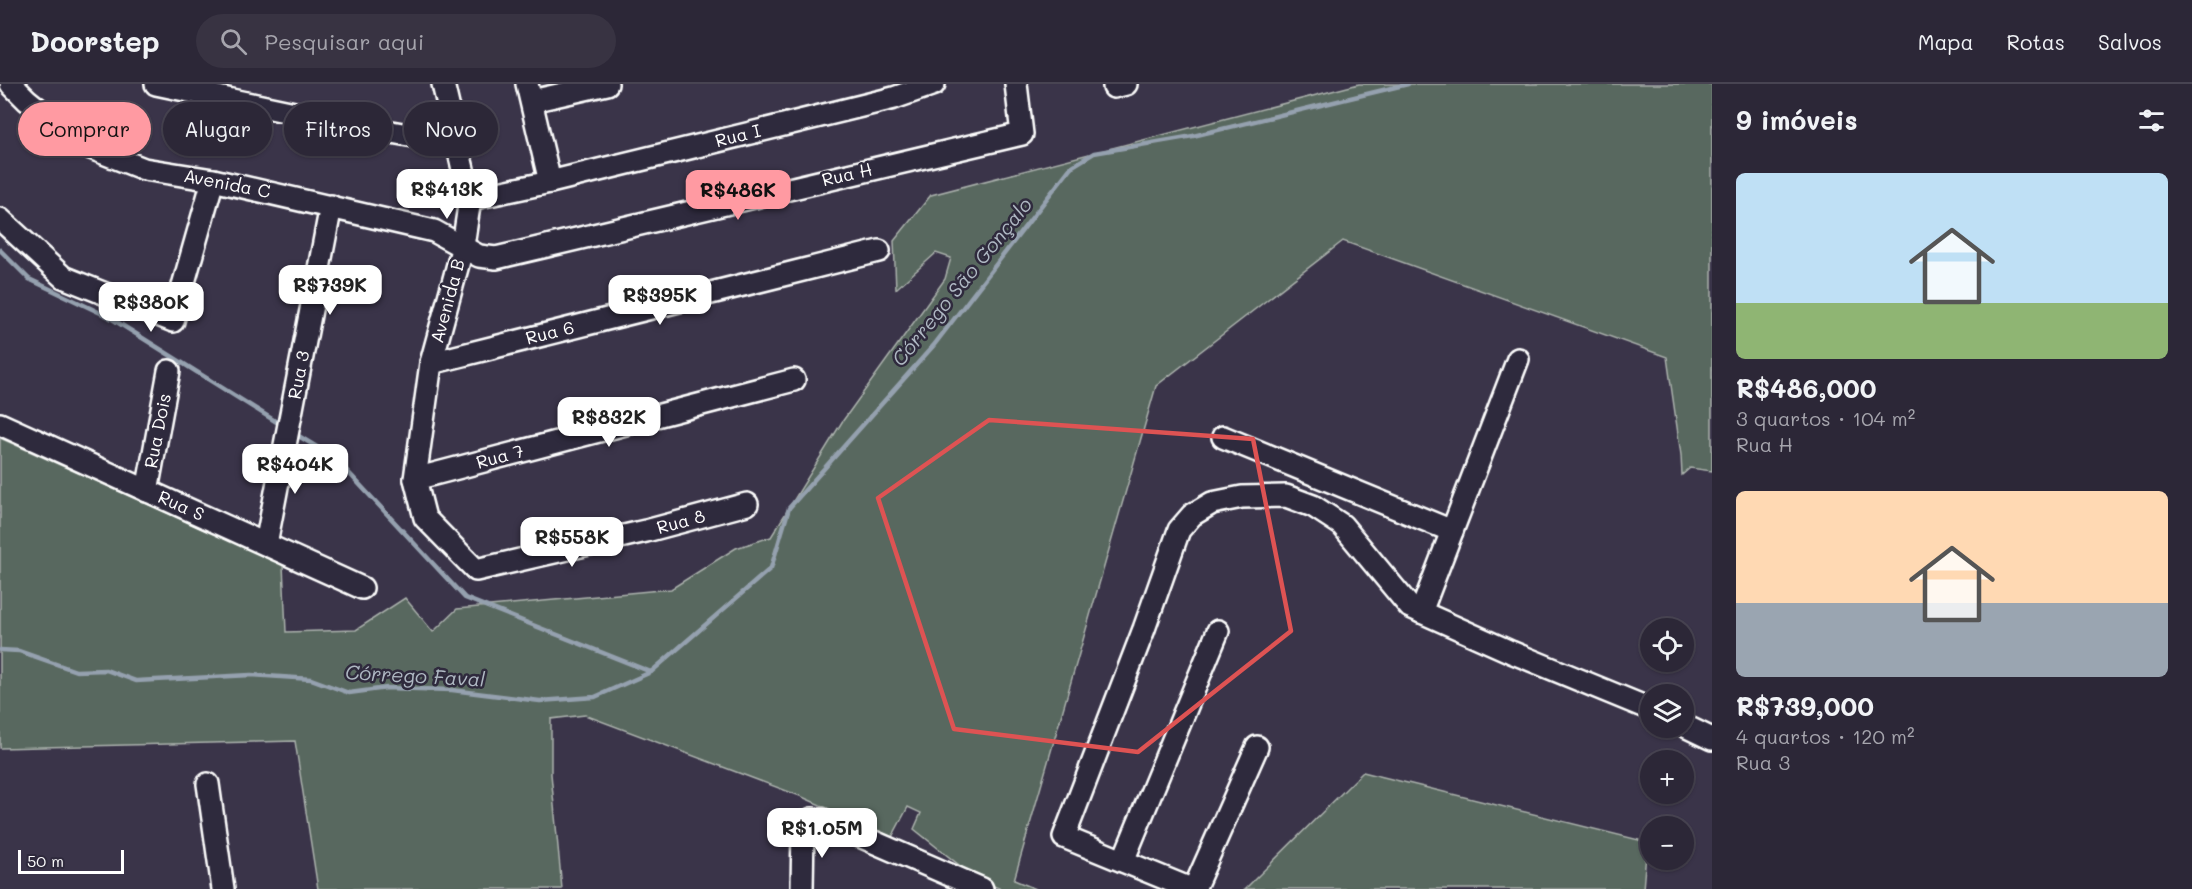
<!DOCTYPE html>
<html lang="pt">
<meta charset="utf-8">
<style>
:root{--surface:#2c2737;--page:#383342;--text:#f1f3f6;--muted:#a6a5ad;--line:#484452;--accent:#ff9aa2}
body{margin:0;font-family:Mali,sans-serif;background:var(--page);color:var(--text);height:100vh;display:flex;flex-direction:column;font-size:22px;white-space:nowrap}
*{box-sizing:border-box;margin:0}
p{font-size:20px;color:var(--muted)}
.icon{flex:none;width:33px;height:33px;fill:none;stroke:currentColor;stroke-width:2;stroke-linecap:round;stroke-linejoin:round}
.map{position:relative;flex:1;overflow:hidden}
.drawer{display:flex;flex-direction:column;background:var(--surface);width:480px}
.drawer>*{flex:none}
.banner{position:absolute;left:18px;top:18px;width:570px;height:54px;display:flex;gap:12px}
.fabs{position:absolute;left:1640px;top:534px;display:grid;gap:12px}
.fabs a{display:grid;place-items:center;width:54px;height:54px;border-radius:50%;background:var(--surface);box-shadow:0 2px 4px #0004,0 0 0 2px var(--line);font-size:30px}
.scale{position:absolute;left:18px;bottom:15px;width:106px;box-sizing:border-box;padding-left:6px;border:3px solid #fff;border-top:0;font-size:16px;line-height:21px;white-space:nowrap;color:#fff;-webkit-text-stroke:4px #2f2a3d;paint-order:stroke}
.price{position:absolute;translate:-50% -51px;padding:0 14px;border-radius:12px;background:#fff;color:#222;font-size:20px;line-height:39px;filter:drop-shadow(0 2px 3px #0008)}
.price::after{content:'';position:absolute;left:50%;top:36px;width:18px;height:14px;margin-left:-9px;background:inherit;clip-path:polygon(0 0,100% 0,50% 100%)}
.price.on{background:var(--accent);color:#111}
ul{padding:0;list-style:none}
li{display:grid;align-content:center;gap:12px;height:318px;padding:0 24px}
li span{display:grid;place-items:center;height:186px;border-radius:9px;color:#555}
li>.icon{margin-inline-start:auto}
span .icon{width:108px;height:108px;fill:#fffc;stroke-width:1}
li b{font-size:26px}
h2{display:flex;justify-content:space-between;align-items:center;height:72px;padding:0 24px;font-size:26px}
.tag{padding:0 21px;border-radius:27px;background:var(--surface);box-shadow:0 2px 4px #0004,0 0 0 2px var(--line);font-size:21px;line-height:54px}
.tag.on{background:var(--accent);color:#111}
header{display:flex;align-items:center;gap:36px;box-sizing:border-box;height:84px;padding:0 30px;background:var(--surface);border-bottom:2px solid var(--line)}
header strong{font-size:28px}
nav{display:flex;gap:33px;margin-inline-start:auto;font-size:21px}
.search{width:420px;height:54px;background:var(--page);display:flex;align-items:center;gap:15px;box-sizing:border-box;padding:0 21px;border-radius:33px;color:var(--muted);font-size:22px}
main{display:flex;flex:1;min-height:0}
.map>svg:first-child{display:block}
.green{fill:#58675e;stroke:#acb3ae;stroke-width:1.5}
.lines{fill:none;stroke-linecap:round;stroke-linejoin:round}
.stream{stroke:#95a1af;stroke-width:4.5}
.minor-casing{stroke:#fff;stroke-width:26}
.minor{stroke:#2f2a3d;stroke-width:21}
.marked{fill:none;stroke:#de5353;stroke-width:4.5;stroke-linejoin:round}
.labels{text-anchor:middle;stroke-width:5;stroke-linejoin:round;paint-order:stroke}
.street-label{font-size:18px;fill:#fff;stroke:#2f2a3d}
.water-label{font-size:20px;font-style:italic;fill:#afb8c3;stroke:#2f2a3d}
</style>
<header>
<strong>Doorstep</strong>
<div class="search"><svg class="icon" aria-label="search" viewBox="0 0 24 24"><circle cx="10" cy="10" r="6"/><path d="M15 15l6 6"/></svg>Pesquisar aqui</div>
<nav><a>Mapa</a><a>Rotas</a><a>Salvos</a></nav>
</header>
<main>
<div class="map">
<svg width="1712" height="805" viewBox="0 0 1712 805">
<rect width="100%" height="100%" fill="#3a3449"/>
<filter id="ink" filterUnits="userSpaceOnUse"><feTurbulence type="fractalNoise" baseFrequency=".0167" numOctaves="2"/><feDisplacementMap in="SourceGraphic" scale="12" xChannelSelector="R" yChannelSelector="G"/><feConvolveMatrix kernelMatrix="1 2 1 2 8 2 1 2 1" color-interpolation-filters="sRGB"/></filter>
<g filter="url(#ink)">
<g class="green">
<polygon points="1359,0 1712,0 1712,387 1690,384 1682,391 1681,371 1667,273 1343,157 1156,302 1014,796 1036,805 1001,805 978,796 914,745 921,729 908,723 892,753 800,712 585,631 551,635 551,690 562,805 318,805 295,657 0,664 0,354 283,481 286,548 356,546 405,514 433,548 457,525 671,505 736,464 771,453 842,338 945,195 951,174 936,169 896,205 894,157 931,111"/>
<polygon points="1363,688 1647,758 1643,805 1245,805"/>
</g>
<g class="lines">
<g class="stream">
<polyline points="0,166 29,195 109,233 283,342"/>
<polyline points="292,348 335,374 465,514 651,588"/>
<polyline points="0,566 19,567 76,587 106,586 136,597 251,591 311,595 349,609 387,604 452,606 540,617 595,613 651,588 771,484 789,424 934,261 1071,83 1094,69 1193,52 1408,0"/>
</g>
<g class="minor-casing">
<g id="minor">
<polyline points="11,0 27,16 83,61 144,85 213,96 434,147 479,172 496,174 1022,50 1016,0"/>
<polyline points="156,0 347,40 458,60"/>
<polyline points="443,0 470,115 463,162 431,279 415,395 425,434 476,486 646,447 747,420"/>
<polyline points="527,0 550,98"/>
<polyline points="1114,0 1114,3 1126,0"/>
<polyline points="532,17 607,0"/>
<polyline points="470,115 550,98 894,14 934,0"/>
<polyline points="0,135 63,193 173,237 213,96"/>
<polyline points="431,279 879,167"/>
<polyline points="0,340 362,504"/>
<polyline points="1223,353 1452,447"/>
<polyline points="415,395 794,296"/>
<polyline points="147,407 169,287"/>
<polyline points="266,460 331,122"/>
<polyline points="1421,528 1518,275"/>
<polyline points="1683,641 1712,655"/>
<polyline points="208,700 223,805"/>
<polyline points="1123,777 1218,547"/>
<polyline points="802,805 803,744 806,738 812,735 823,736 982,805"/>
<polyline points="1191,805 1064,753 1144,545 1179,446 1192,431 1212,419 1242,413 1286,412 1313,422 1342,441 1410,523 1511,568 1650,625"/>
<polyline points="1194,805 1257,663"/>
</g>
</g>
<use href="#minor" class="minor"/>
</g>
</g>
<path class="marked" d="M989,336L1253,355L1291,547L1138,668L954,645L878,414Z"/>
<g class="labels">
<g class="street-label">
<text transform="translate(738 52) rotate(-14)" y="6">Rua I</text>
<text transform="translate(847 91) rotate(-13)" y="6">Rua H</text>
<text transform="translate(227 100) rotate(11)" y="6">Avenida C</text>
<text transform="translate(448 217) rotate(-75)" y="6">Avenida B</text>
<text transform="translate(550 249) rotate(-14)" y="6">Rua 6</text>
<text transform="translate(299 291) rotate(-79)" y="6">Rua 3</text>
<text transform="translate(158 347) rotate(-79)" y="6">Rua Dois</text>
<text transform="translate(500 373) rotate(-15)" y="6">Rua 7</text>
<text transform="translate(181 422) rotate(24)" y="6">Rua S</text>
<text transform="translate(681 438) rotate(-15)" y="6">Rua 8</text>
</g>
<g class="water-label">
<text transform="translate(962 198) rotate(-51)" y="7">Córrego São Gonçalo</text>
<text transform="translate(415 592) rotate(3)" y="7">Córrego Faval</text>
</g>
</g>
</svg>
<div class="fabs">
<a><svg class="icon" aria-label="locate" viewBox="0 0 24 24"><circle cx="12" cy="12" r="6"/><path d="M12 2v4M12 18v4M2 12h4M18 12h4"/></svg></a>
<a><svg class="icon" aria-label="layers" viewBox="0 0 24 24"><path d="M12 4l9 5-9 5-9-5zM3 14l9 5 9-5"/></svg></a>
<a>+</a>
<a>−</a>
</div>
<div class="scale">50 m</div>
<b class="price" style="left:447px;top:136px">R$413K</b>
<b class="price on" style="left:738px;top:137px">R$486K</b>
<b class="price" style="left:330px;top:232px">R$739K</b>
<b class="price" style="left:660px;top:242px">R$395K</b>
<b class="price" style="left:151px;top:249px">R$380K</b>
<b class="price" style="left:609px;top:364px">R$832K</b>
<b class="price" style="left:295px;top:411px">R$404K</b>
<b class="price" style="left:572px;top:484px">R$558K</b>
<b class="price" style="left:822px;top:775px">R$1.05M</b>
<div class="banner">
<a class="tag on">Comprar</a>
<a class="tag">Alugar</a>
<a class="tag">Filtros</a>
<a class="tag">Novo</a>
</div>
</div>
<section class="drawer">
<h2>9 imóveis<svg class="icon" aria-label="filters" viewBox="0 0 24 24"><path d="M4 7h16M4 17h16"/><circle cx="9" cy="7" r="2"/><circle cx="15" cy="17" r="2"/></svg></h2>
<ul>
<li><span style="background:linear-gradient(#bfe0f5 70%,#8fb573 0)"><svg class="icon" aria-label="home" viewBox="0 0 24 24"><path d="M3 11l9-7 9 7M6 9v11h12V9"/></svg></span><div><b>R$486,000</b><p>3 quartos · 104 m²</p><p>Rua H</p></div></li>
<li><span style="background:linear-gradient(#ffd9b3 60%,#9aa5b1 0)"><svg class="icon" aria-label="home" viewBox="0 0 24 24"><path d="M3 11l9-7 9 7M6 9v11h12V9"/></svg></span><div><b>R$739,000</b><p>4 quartos · 120 m²</p><p>Rua 3</p></div></li>
</ul>
</section>
</main>
